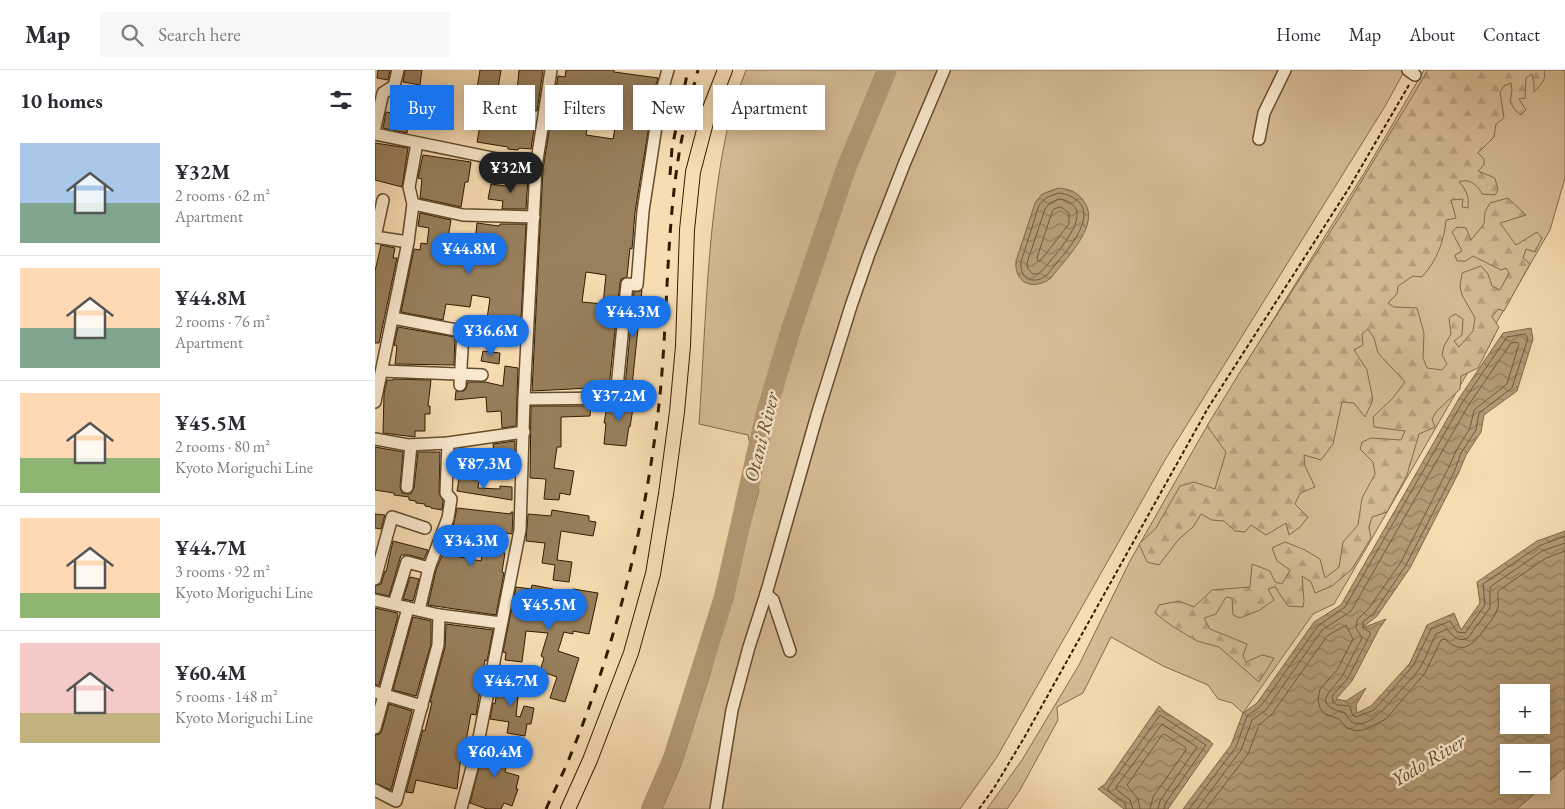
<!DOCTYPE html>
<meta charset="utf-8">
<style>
:root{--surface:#fff;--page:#f7f7f7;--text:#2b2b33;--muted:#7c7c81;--line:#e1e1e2;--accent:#1a73e8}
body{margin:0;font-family:"EB Garamond",serif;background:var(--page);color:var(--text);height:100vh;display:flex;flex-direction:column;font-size:19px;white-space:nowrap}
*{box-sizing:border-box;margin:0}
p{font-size:16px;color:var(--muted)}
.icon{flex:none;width:28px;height:28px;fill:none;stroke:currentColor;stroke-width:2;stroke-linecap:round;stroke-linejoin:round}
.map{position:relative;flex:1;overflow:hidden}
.drawer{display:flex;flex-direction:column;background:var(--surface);width:375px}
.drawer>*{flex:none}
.hud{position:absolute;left:15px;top:15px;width:475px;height:45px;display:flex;gap:10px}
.controls{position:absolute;left:1125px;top:614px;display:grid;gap:10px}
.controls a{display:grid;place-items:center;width:50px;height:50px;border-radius:0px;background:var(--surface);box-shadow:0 2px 12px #0003;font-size:25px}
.price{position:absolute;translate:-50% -42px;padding:0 11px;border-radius:18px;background:var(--accent);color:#fff;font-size:16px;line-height:32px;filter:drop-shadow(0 1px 2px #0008)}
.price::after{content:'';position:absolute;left:50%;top:30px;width:15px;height:11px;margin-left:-8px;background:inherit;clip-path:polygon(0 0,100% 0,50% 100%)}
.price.on{background:#222;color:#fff}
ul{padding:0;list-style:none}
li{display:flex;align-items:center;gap:15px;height:125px;padding:0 20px}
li+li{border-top:1px solid var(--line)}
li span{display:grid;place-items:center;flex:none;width:140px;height:100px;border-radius:0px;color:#555}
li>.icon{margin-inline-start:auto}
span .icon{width:60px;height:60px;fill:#fffc;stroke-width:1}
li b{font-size:21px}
h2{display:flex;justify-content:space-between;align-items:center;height:60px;padding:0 20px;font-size:21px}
.chip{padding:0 18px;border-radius:0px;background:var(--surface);box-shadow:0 2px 12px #0003;font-size:18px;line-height:45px}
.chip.on{background:var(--accent);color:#fff}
header{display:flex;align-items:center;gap:30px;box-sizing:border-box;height:70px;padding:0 25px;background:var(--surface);border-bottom:1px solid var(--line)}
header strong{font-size:24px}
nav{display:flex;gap:28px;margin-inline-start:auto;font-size:18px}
.search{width:350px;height:45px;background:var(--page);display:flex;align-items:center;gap:12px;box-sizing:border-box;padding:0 18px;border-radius:0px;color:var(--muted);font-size:19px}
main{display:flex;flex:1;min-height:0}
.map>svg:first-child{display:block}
.green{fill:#d6bc95;stroke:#836c4a}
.forest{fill:url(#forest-firs);stroke:#836c4a}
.water{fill:url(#water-waves);stroke:#7f6847;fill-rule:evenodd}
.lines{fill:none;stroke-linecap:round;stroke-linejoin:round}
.shore{stroke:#725b3b;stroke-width:1}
.river{stroke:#b49b76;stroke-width:20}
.building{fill:#98805d;stroke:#301b00;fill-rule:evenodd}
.minor-casing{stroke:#624c2d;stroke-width:14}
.major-casing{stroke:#301b00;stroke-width:16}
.path{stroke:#301b00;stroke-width:2;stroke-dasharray:4 2.5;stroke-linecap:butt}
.minor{stroke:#fae9ce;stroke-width:11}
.major{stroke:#f8ddb3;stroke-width:14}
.rail{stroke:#301b00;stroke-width:3;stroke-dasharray:9 9;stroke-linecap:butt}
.labels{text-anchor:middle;stroke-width:5;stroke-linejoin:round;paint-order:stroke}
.water-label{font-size:20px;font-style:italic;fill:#654e2f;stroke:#fae9ce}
</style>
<header>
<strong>Map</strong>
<div class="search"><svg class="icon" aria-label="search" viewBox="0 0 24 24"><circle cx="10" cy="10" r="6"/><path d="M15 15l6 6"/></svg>Search here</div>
<nav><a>Home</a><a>Map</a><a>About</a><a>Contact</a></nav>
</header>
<main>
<section class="drawer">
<h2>10 homes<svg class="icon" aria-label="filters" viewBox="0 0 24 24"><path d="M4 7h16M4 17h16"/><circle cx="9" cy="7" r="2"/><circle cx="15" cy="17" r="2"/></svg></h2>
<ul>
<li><span style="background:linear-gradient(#a9c7e8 60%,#7fa58c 0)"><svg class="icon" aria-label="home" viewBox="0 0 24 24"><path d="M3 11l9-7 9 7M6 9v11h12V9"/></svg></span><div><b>¥32M</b><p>2 rooms · 62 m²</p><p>Apartment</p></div></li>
<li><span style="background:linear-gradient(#ffd9b3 60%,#7fa58c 0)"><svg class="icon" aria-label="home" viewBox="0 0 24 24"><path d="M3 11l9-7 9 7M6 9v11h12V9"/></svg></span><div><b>¥44.8M</b><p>2 rooms · 76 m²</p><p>Apartment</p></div></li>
<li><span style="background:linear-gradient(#ffd9b3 65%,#8fb573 0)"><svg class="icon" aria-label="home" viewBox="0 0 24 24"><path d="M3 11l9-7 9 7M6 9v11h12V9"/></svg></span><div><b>¥45.5M</b><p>2 rooms · 80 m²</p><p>Kyoto Moriguchi Line</p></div></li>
<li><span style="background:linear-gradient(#ffd9b3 75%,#8fb573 0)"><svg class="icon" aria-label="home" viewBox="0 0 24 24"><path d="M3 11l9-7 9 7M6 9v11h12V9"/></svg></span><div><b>¥44.7M</b><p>3 rooms · 92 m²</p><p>Kyoto Moriguchi Line</p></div></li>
<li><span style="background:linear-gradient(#f6c9c9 70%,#c2b280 0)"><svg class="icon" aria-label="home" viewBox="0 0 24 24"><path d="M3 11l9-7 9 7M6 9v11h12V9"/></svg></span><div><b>¥60.4M</b><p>5 rooms · 148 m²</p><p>Kyoto Moriguchi Line</p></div></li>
</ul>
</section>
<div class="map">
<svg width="1190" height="739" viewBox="0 0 1190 739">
<defs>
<pattern id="forest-firs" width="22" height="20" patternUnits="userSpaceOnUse" patternTransform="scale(1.25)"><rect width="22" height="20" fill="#d6bc95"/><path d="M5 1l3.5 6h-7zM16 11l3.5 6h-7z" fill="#b8a17f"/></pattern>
<pattern id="water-waves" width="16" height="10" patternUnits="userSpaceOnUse" patternTransform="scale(1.25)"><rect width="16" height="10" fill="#b49b76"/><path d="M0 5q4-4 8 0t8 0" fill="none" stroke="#937e5e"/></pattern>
</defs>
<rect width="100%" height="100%" fill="#f8ddb3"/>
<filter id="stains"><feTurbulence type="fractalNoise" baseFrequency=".004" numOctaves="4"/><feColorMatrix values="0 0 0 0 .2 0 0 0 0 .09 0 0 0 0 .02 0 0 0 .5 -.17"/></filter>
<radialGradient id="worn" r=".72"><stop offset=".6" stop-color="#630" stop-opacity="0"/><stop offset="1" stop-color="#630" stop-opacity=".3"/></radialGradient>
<g class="green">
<path d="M371,0H1030L1009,38L790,390L622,687L585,739H287L306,695L335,604L384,420L373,365L324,354C331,253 332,141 356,43C359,29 366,14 371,0Z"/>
<polygon points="1049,0 1190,0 1190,108 1175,160 959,534 938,544 868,643 857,633 843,629 833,615 788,596 736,567 708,623 682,637 683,650 645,720 632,739 612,739 647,690 704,595 755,491 828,363 991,100"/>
<polygon points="1190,673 1190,739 1117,739 1166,715"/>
</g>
<path class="forest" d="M1053,0H1169C1172,10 1165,15 1159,22V13L1157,4L1151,8L1150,28L1144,29L1151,40L1146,45L1141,41L1135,32L1137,20L1136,13L1129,16L1125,22L1129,48L1121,54L1119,67L1103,83L1109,89V95L1103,101L1120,108L1123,120L1120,125L1107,124C1103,115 1094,108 1084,112C1092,121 1094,125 1093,138L1087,137L1088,129L1076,130L1081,148L1071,150C1069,172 1062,190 1047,207L1038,206L1023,216L1022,224L1013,233L1019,237L1042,238L1049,263L1048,288L1052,298L1067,300L1072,294L1067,285L1069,276L1076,264L1074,248L1080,244L1088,249L1087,265L1079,271L1084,277L1098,261L1100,248L1087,225L1085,217L1087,203L1106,196L1113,204L1117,216L1125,220L1134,203L1131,198L1126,200L1098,186L1091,191H1082L1080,185L1087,181L1077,162L1082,157L1091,158L1096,170L1109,154L1110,142L1115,133L1133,128L1151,145L1125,153L1141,175L1162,162L1167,168L1160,182L1151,179L1148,188L1155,194L1129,241L1123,239L1117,247L1124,257L1103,298L1086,306L1085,319L1061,342L1057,349L1060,357L1044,364L1032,405L1012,442L997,447L994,457L996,468L977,499L957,516L940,523L936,512L927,506L929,531L928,537L913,536L900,517L893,519L899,530L885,540L865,548L858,545L857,528L851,527L841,544L829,548L835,559L872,574L868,586L871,592L887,585L899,588L884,612L844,577L822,571L797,556L780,543L784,535L804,531L819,537L837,520L875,517L877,494L895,501L900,512L907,514L915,500L902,491L897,478L910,472L930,480L945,489L950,508L964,497L968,472L983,455L987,428L1000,404L998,392L985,379L987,372L996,368L1026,370L1030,361L999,357L998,347L1017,329L1030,312L1003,283L999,268L993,259L987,264L988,275L979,280L992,300L998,330L990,347L979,333L967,332L958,374L946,390L929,385L930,396L940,417L925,423L920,434L933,447L925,457L914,465L911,453L891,465L876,455L870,462L860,461L849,451L837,450L826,444L818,457L804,469L784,495L772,492L764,474L781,458L805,416L819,412L840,419L851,382L832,356L865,302L968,142Z"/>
<g class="water">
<path d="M683,118C693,119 701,121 707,129C729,153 690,189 676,208C659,221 639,214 641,191L660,133L667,124Z"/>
<path d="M1156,258L1158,269L1142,321L1109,345L1106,362L1091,385L1084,402L1035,498L1002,546L987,558L1011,549L1004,559L977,611L961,629L971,631L991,618L981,635L982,643L996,636L1035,593L1052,555L1079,543L1086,560L1105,533L1102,512L1162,471L1190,461V697L1142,739H808L856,675L868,643L882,633L939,552L966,535L1083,330L1128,263ZM1166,622V655H1134V622ZM1166,682V715H1134V682Z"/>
<polygon points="784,636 789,641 835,671 838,674 793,739 749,739 723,719 730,714"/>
</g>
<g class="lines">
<g class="shore">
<path d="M684,123C692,124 699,127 705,133C721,153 684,189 672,205C660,215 644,210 646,192L664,135L671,128Z"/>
<path d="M685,129C691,130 695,132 699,136C713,151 677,188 668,200L663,204H658L653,199L652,193L670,139L675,133Z"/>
<polygon points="686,137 694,143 694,154 666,190 663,191 662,188 677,142 679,139"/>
<polyline points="751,739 750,733 733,721 733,718 785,645 831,675 790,734 789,739"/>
<polyline points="758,739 755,730 742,720 741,717 787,654 822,677 785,731 783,739"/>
<polyline points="765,739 763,729 752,715 787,665 789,664 810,677 811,680 778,727 775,739"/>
<polyline points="814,739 861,677 872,646 886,636 943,556 970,537 1087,333 1132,267 1150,264 1153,268 1137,318 1104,343 1101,360 1086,383 1080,400 1031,495 999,543 988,552 988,558 995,562 995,565 973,608 957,626 958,632 962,635 975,636 977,644 981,647 999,640 1038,596 1056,559 1075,551 1082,562 1090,563 1110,535 1108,514 1164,476 1190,466"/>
<path d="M822,739L866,680L877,650L891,640L947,560L976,541L1093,336L1136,273L1142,272L1144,274L1132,314L1099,340L1095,358L1081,381L1074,397L1026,492L994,538L982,550L981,558L987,568C981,579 975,591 969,603C959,620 933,634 970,643C984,673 1014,633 1026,620C1032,613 1039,607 1044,599C1051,589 1055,575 1061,564L1072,559C1078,566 1083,573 1093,568L1115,538V517L1167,481L1190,473"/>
<path d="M831,739L873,684L884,655L897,644L952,566L971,555L978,569L962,600L945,619L943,629L945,638L950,644L964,649L972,658L982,661L991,659L1011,649L1050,603L1066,570L1070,569C1088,587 1100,573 1111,557C1115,552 1120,546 1122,540C1125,534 1122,527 1123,521L1171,488L1190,481"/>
</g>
<polyline class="river" points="276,739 298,688 349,527 390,346 416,259 472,96 512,0"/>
</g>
<g class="building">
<polygon points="3,0 15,0 13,10 2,8"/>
<polygon points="30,0 47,0 45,15 28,12"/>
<polygon points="105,0 126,0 123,18 142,21 144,0 168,0 162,41 129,36 127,52 159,59 156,79 144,78 143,80 133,79 133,77 102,72 106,50 110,50 113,26 101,25"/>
<path d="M191,0H239V2L283,8L279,21L266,19L263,38L271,40L269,55L274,56L260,142L257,179L255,178L252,207L246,209L245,213L234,317L157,321L168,99L183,6L190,7ZM214,48L241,53L238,69L211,65ZM211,202L231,205L228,234L207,232Z"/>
<polygon points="37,23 71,28 68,47 34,42"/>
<polygon points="11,42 34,45 32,63 8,58"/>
<polygon points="0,73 33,78 27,117 0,110"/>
<polygon points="48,85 96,92 93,112 90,112 86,137 45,128 47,109 43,108"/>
<polygon points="133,107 153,109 151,139 127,139 128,131 113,129 116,114 131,116"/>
<polygon points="45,143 76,150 72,173 82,174 80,186 105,190 107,173 100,172 102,153 124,156 125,154 151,154 145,268 110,263 115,228 97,225 95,237 71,234 68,250 26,242 39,179 45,180 46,173 52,174 54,158 43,156"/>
<polygon points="6,175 20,178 18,188 22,188 4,273 0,273 0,201"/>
<polygon points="267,220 257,316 250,317 259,222"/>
<polygon points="23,257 80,267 79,295 20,294 22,276 19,275"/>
<polygon points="108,281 125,283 124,294 106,291"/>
<polygon points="130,296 143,298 141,356 127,358 126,341 112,342 111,327 80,330 81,321 89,321 91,319 93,312 110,312 128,316"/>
<polygon points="18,309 56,310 53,336 55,336 55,344 50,344 50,361 40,361 40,367 8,363 9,324 12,310 18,310"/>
<polygon points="249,324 260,326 255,357 254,356 251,376 229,374 231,353 229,353 232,336 247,336"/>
<polygon points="156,336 216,336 215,346 186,347 186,377 182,377 179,398 199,401 195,425 185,423 184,430 169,429 171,409 155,408"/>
<polygon points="140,371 140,392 125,394 123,383 119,384 118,374"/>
<polygon points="0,377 28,382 25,417 27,423 32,424 36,424 39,418 43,382 65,382 64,423 68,431 67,440 56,438 56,437 50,436 50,434 41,433 41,431 34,430 34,427 19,425 19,423 0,420"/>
<polygon points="84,409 104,410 103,418 125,419 125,416 137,417 137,430 82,421"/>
<polygon points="82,438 136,444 136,442 138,442 137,464 97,458 97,461 86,460 80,486 106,491 108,479 130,483 127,502 129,503 121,545 53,535 61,500 77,462"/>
<polygon points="177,440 214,446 214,451 221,452 218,466 186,461 182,490 197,492 194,512 178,510 180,495 167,493 170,473 151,471 153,444 176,446"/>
<polygon points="0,444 10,445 6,459 0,458"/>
<polygon points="18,471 53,480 49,489 34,485 26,485 14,526 0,523 0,516 6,514 10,501 11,502"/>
<polygon points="35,507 44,509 38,531 28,529"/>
<polygon points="157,515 178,519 175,538 194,542 198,519 223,523 214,564 198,561 198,564 189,562 183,581 204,588 190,632 175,628 182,607 165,601 169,588 166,586 173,563 151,561 147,592 130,590 131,583 128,582 141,517 156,519"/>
<polygon points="0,538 22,543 23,546 4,615 0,615"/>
<polygon points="38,547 56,551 56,574 41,626 18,620"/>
<polygon points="71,554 118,560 112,591 110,590 101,645 96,644 91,671 88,670 82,719 41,710 38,723 31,722 48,660 50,661 57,632 55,632 70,577"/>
<polygon points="124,606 145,609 141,646 145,647 149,636 159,638 156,654 152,654 150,666 132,663 134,652 115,649 118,633 120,634"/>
<polygon points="14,634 37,641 16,720 0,713 0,665 5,664 7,660"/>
<polygon points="111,669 135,672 130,702 144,706 141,719 143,719 137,736 129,733 126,739 112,739 95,733"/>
</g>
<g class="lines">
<g class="minor-casing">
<g id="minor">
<polyline points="1033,0 1040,5"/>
<polyline points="0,57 8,23 19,16 23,0"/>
<polyline points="0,64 161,97"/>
<polyline points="884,69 889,43 910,0"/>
<polyline points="38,134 88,145 159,147"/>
<polyline points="0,167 8,130"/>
<polyline points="0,167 33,172"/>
<polyline points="18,248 97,263"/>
<polyline points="7,301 107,305"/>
<polyline points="85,315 88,261"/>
<polyline points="149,329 241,328 252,214 262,215 268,141 286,24 293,0"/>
<polyline points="0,332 33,172 38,134 34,117 42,73"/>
<polyline points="0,369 33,375 73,373 149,362"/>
<polyline points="32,417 36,375"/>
<polyline points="0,509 17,447 50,458"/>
<polyline points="391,524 398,530 415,581"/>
<polyline points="0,530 64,545 126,553"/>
<polyline points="19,534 32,492 54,498 73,448 76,429 71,423 73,373"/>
<polyline points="44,540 54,498"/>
<polyline points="0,622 47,636"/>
<polyline points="0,658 33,538"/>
<polyline points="0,720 21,731 63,575 64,545"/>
<polyline points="86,739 101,683 145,460 149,329 161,97 176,0"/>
<polyline points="341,739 357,640 374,577 391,524 442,345 476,236 494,184 530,92 569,0"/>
</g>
</g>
<g class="major-casing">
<polyline id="major" points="193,739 215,690 256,583 278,504 291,424 302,342 308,276 312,160 318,102 334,41 350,0"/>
</g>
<polyline class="path" points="604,739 619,718 649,668 833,338 974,118 1034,15"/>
<use href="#minor" class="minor"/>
<use href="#major" class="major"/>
<g class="rail">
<polyline points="295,105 297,78 313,0"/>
<path d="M171,739C179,721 189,702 196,684C243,569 272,448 285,325C293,243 291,159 305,78C310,52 316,26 323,0"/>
</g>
</g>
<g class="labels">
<g class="water-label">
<text transform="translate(386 367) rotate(-76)" y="7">Otani River</text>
<text transform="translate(1053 690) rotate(-31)" y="7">Yodo River</text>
</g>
</g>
<rect width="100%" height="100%" filter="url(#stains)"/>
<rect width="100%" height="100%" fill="url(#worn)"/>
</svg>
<div class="controls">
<a>+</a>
<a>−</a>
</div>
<b class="price on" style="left:136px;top:124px">¥32M</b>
<b class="price" style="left:94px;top:205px">¥44.8M</b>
<b class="price" style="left:258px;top:268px">¥44.3M</b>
<b class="price" style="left:116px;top:287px">¥36.6M</b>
<b class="price" style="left:244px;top:352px">¥37.2M</b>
<b class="price" style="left:109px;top:420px">¥87.3M</b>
<b class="price" style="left:96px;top:497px">¥34.3M</b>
<b class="price" style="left:174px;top:561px">¥45.5M</b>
<b class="price" style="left:136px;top:637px">¥44.7M</b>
<b class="price" style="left:120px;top:708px">¥60.4M</b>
<div class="hud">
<a class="chip on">Buy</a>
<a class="chip">Rent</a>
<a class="chip">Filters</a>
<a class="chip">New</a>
<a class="chip">Apartment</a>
</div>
</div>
</main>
